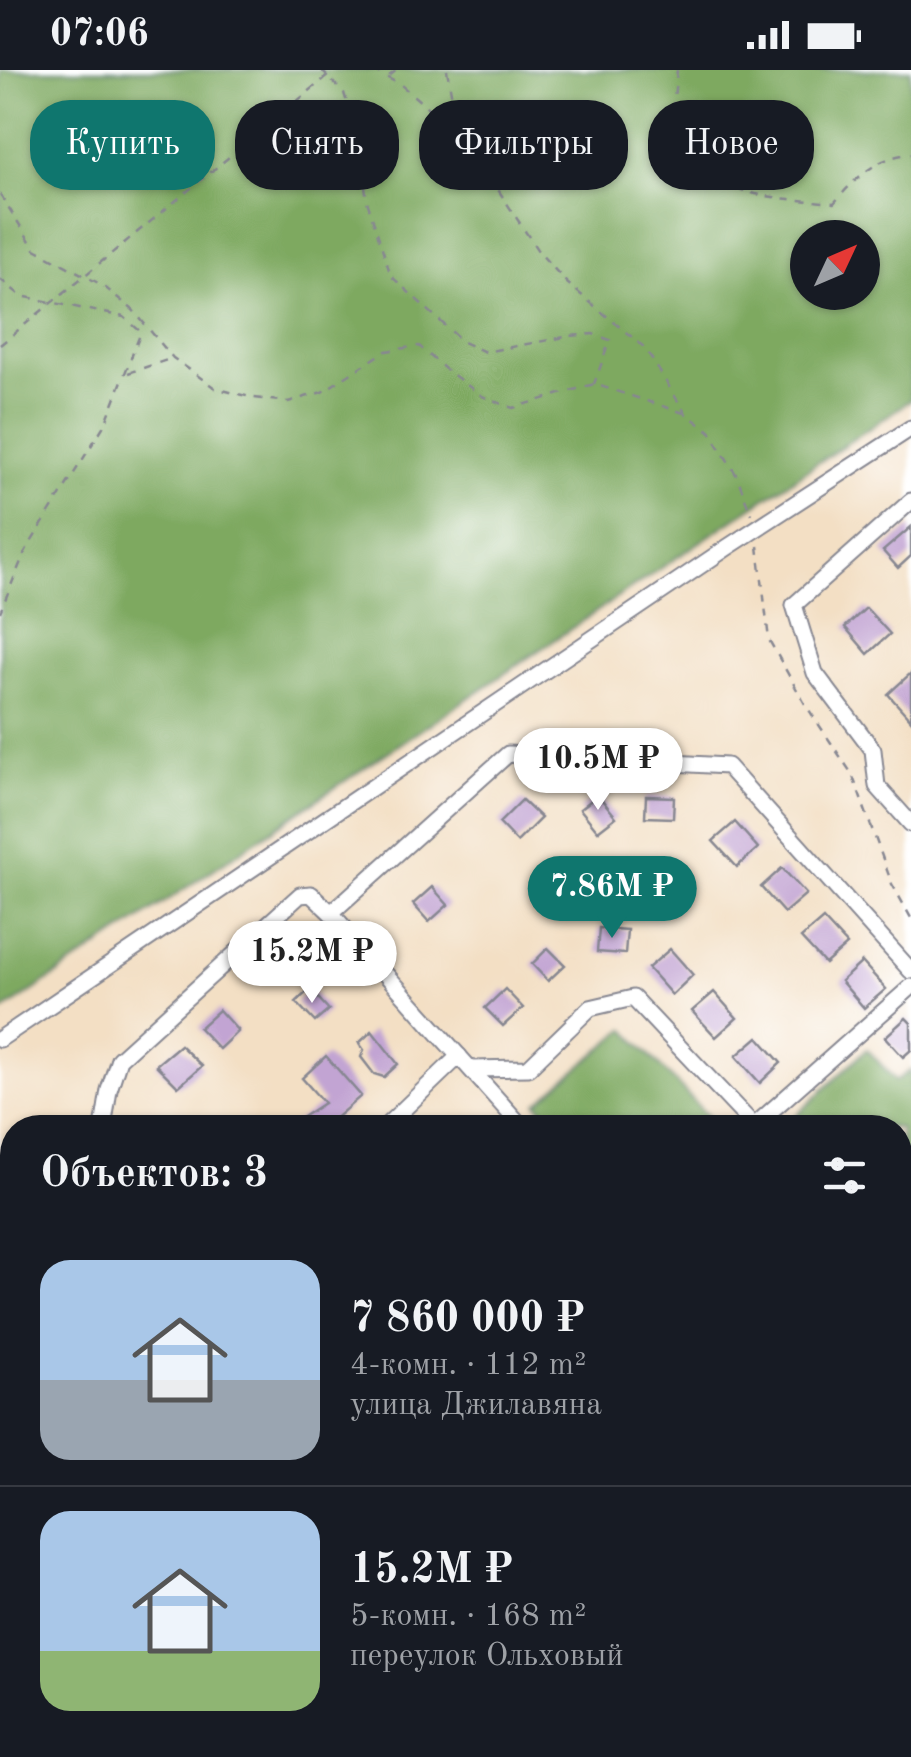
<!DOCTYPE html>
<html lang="ru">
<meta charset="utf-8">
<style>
:root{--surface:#171b24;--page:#242831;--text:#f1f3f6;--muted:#9ea1a6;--line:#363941;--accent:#0f766e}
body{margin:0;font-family:"Old Standard TT",serif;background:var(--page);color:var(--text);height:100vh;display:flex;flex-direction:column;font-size:38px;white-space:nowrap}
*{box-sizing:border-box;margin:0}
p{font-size:32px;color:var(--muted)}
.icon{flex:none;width:55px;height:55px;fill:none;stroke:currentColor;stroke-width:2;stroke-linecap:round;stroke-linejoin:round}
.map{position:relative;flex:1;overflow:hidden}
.sheet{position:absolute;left:0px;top:1045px;width:912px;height:642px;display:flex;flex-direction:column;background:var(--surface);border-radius:40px 40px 0 0;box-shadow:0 2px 8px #0004}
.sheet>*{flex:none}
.top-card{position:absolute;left:30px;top:30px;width:852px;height:90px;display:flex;gap:20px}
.needle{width:65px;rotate:46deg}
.tools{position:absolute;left:790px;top:150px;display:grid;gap:20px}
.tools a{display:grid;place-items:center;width:90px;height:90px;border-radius:50%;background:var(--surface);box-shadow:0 2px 8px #0004;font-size:50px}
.price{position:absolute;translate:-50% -85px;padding:0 22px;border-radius:35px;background:#fff;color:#222;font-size:32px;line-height:65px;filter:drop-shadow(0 2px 5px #0008)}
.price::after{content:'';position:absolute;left:50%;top:60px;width:30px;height:22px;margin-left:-15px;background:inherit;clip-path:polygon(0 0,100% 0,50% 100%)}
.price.active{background:var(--accent);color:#fff}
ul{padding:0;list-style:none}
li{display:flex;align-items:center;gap:30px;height:250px;padding:0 40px}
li+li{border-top:2px solid var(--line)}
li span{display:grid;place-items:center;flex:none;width:280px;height:200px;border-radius:30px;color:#555}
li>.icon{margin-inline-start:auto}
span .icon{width:120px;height:120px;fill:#fffc;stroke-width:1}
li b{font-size:42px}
h2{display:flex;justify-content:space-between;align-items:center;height:120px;padding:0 40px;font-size:42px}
.pill{padding:0 35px;border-radius:40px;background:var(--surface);box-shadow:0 2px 8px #0004;font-size:35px;line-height:90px}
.pill.active{background:var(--accent);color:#fff}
.status{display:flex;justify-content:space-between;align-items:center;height:70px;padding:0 50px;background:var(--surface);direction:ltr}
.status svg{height:28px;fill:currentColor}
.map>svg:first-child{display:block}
.forest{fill:#7ea960;stroke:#4c6c5f;stroke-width:2.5;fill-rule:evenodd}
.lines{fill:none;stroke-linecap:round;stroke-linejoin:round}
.river{stroke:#50b8cd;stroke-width:25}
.building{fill:#c2a4d3}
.minor-casing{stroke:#878791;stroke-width:19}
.secondary-casing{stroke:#878791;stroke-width:26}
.path{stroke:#878791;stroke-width:2.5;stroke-dasharray:8 8;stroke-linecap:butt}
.minor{stroke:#fff;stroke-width:15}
.secondary{stroke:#fce6c4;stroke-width:22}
</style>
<div class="status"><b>07:06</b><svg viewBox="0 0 49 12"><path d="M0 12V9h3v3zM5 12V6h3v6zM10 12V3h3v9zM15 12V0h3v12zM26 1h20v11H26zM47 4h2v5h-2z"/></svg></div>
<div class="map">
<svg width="911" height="1687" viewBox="0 0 911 1687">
<rect width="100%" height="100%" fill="#fff"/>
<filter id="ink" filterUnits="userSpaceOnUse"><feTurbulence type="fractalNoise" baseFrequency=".01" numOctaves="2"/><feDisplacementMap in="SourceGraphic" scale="20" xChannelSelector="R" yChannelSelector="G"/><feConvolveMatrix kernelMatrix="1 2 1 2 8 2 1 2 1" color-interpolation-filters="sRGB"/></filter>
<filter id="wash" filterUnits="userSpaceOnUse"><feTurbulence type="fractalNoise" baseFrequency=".0048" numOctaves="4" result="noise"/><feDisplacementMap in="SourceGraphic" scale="40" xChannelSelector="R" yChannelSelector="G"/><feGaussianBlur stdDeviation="2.25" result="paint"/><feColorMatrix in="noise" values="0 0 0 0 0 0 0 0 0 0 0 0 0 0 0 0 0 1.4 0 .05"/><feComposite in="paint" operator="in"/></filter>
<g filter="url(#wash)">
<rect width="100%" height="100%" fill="#f3dfc4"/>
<g class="forest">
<path d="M0,0H911V330L0,943ZM808,168H862V222H808Z"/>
<polygon points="625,959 718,1057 559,1057 537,1033"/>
<polygon points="867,979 896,1011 911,1000 911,1248 900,1258 900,1058 784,1057"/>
<polygon points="0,1260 12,1276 12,1675 326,1675 335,1687 0,1687"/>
<polygon points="911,1312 911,1687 488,1687 501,1675 900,1675 900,1322"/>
</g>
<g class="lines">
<g class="river">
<polyline points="900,1506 911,1502"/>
<polyline points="764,1687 773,1675"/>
</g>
</g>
<g id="blocks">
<g class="building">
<polygon points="911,457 911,486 898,498 883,481"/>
<polygon points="866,538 890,564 868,584 845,557"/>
<polygon points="911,603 911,650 888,624"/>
<polygon points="598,725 616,747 598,761 580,739"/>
<polygon points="646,726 674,727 673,748 645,747"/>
<polygon points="522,730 541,748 517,772 499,753"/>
<polygon points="735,752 758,778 737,797 713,771"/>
<polygon points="782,798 806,824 784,843 761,817"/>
<polygon points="432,817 448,835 429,852 413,834"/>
<polygon points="823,849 847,875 825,894 801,868"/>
<polygon points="599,858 627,860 625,884 597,882"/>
<polygon points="548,878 565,895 548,911 532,894"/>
<polygon points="670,879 693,905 672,925 648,898"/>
<polygon points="862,892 886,919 864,938 841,911"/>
<polygon points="310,919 329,940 315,952 296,932"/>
<polygon points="505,919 523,938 503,956 485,938"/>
<polygon points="714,922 737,948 716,967 692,941"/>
<polygon points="219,940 238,961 219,979 199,958"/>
<polygon points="906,948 911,953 911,980 903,987 885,967"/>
<polygon points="372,961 398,994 384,1007 374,1004 361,987 364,980 359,973"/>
<polygon points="758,967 781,993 760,1013 736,986"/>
<polygon points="180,975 202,996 178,1017 156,995"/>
<polygon points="326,986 361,1026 324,1058 286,1058 324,1033 302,1008"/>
</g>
</g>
</g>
<g filter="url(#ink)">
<use href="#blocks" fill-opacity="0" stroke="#878791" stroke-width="2.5"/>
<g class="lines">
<g class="minor-casing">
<g id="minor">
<polyline points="911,431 794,535 815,603 873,680 877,716 911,754"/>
<polyline points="331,843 508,684 727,696 911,901"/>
<polyline points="0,969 728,477 911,358"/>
<polyline points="472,999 528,998 590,938 633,928 754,1056 911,917"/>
<polyline points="103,1058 109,1020 119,989 300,825 311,824 331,843 523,1058"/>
<polyline points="384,1058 459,986"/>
</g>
</g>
<g class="secondary-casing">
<g id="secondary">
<polyline points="900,1280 911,1270"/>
<polyline points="435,1687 449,1675"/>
</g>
</g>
<g class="path">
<polyline points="321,0 344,23 359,70 367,131 391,206 463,272 485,282 570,266 593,264 610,270 594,314"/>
<polyline points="373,0 401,15 442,50 484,98 538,181 567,213 645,278 686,344 710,361 737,406 751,444"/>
<polyline points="447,0 453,33 474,84"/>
<path d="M677,0L672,47C686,65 718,110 737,118C761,129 807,130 834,133C855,109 877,86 911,84"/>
<polyline points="389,6 397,0"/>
<polyline points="0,124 35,179 102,215 133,240 173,288 215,318 254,328 288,332 322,322 386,281 419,276 445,299 482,326 513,338 594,314 684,343"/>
<polyline points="0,209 21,226 124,247 141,262 106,352 25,482 0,542"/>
<polyline points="0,275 335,0"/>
<polyline points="128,303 173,288"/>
<polyline points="758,476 769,570 805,634 852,704 892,814 911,848"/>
<polyline points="900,1307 911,1298"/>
<polyline points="911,1581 905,1582 907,1606 911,1608"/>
<polyline points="480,1687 494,1675"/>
</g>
<use href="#minor" class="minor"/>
<use href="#secondary" class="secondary"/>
</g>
</g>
</svg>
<div class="tools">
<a><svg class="needle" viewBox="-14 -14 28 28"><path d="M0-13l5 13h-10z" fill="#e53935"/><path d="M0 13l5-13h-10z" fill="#9ea1a6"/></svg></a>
</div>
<b class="price" style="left:598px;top:743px">10.5M ₽</b>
<b class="price active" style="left:612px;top:871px">7.86M ₽</b>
<b class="price" style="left:312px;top:936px">15.2M ₽</b>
<div class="top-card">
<a class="pill active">Купить</a>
<a class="pill">Снять</a>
<a class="pill">Фильтры</a>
<a class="pill">Новое</a>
</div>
<section class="sheet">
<h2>Объектов: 3<svg class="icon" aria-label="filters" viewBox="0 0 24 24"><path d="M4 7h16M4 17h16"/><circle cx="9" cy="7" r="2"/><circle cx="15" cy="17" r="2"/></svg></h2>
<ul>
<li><span style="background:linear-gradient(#a9c7e8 60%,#9aa5b1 0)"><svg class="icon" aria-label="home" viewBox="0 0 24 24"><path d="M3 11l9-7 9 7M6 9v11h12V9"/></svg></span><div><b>7 860 000 ₽</b><p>4-комн. · 112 m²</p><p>улица Джилавяна</p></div></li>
<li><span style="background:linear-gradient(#a9c7e8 70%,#8fb573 0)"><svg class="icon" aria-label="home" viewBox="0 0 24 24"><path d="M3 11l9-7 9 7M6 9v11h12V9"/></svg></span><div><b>15.2M ₽</b><p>5-комн. · 168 m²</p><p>переулок Ольховый</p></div></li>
</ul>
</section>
</div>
